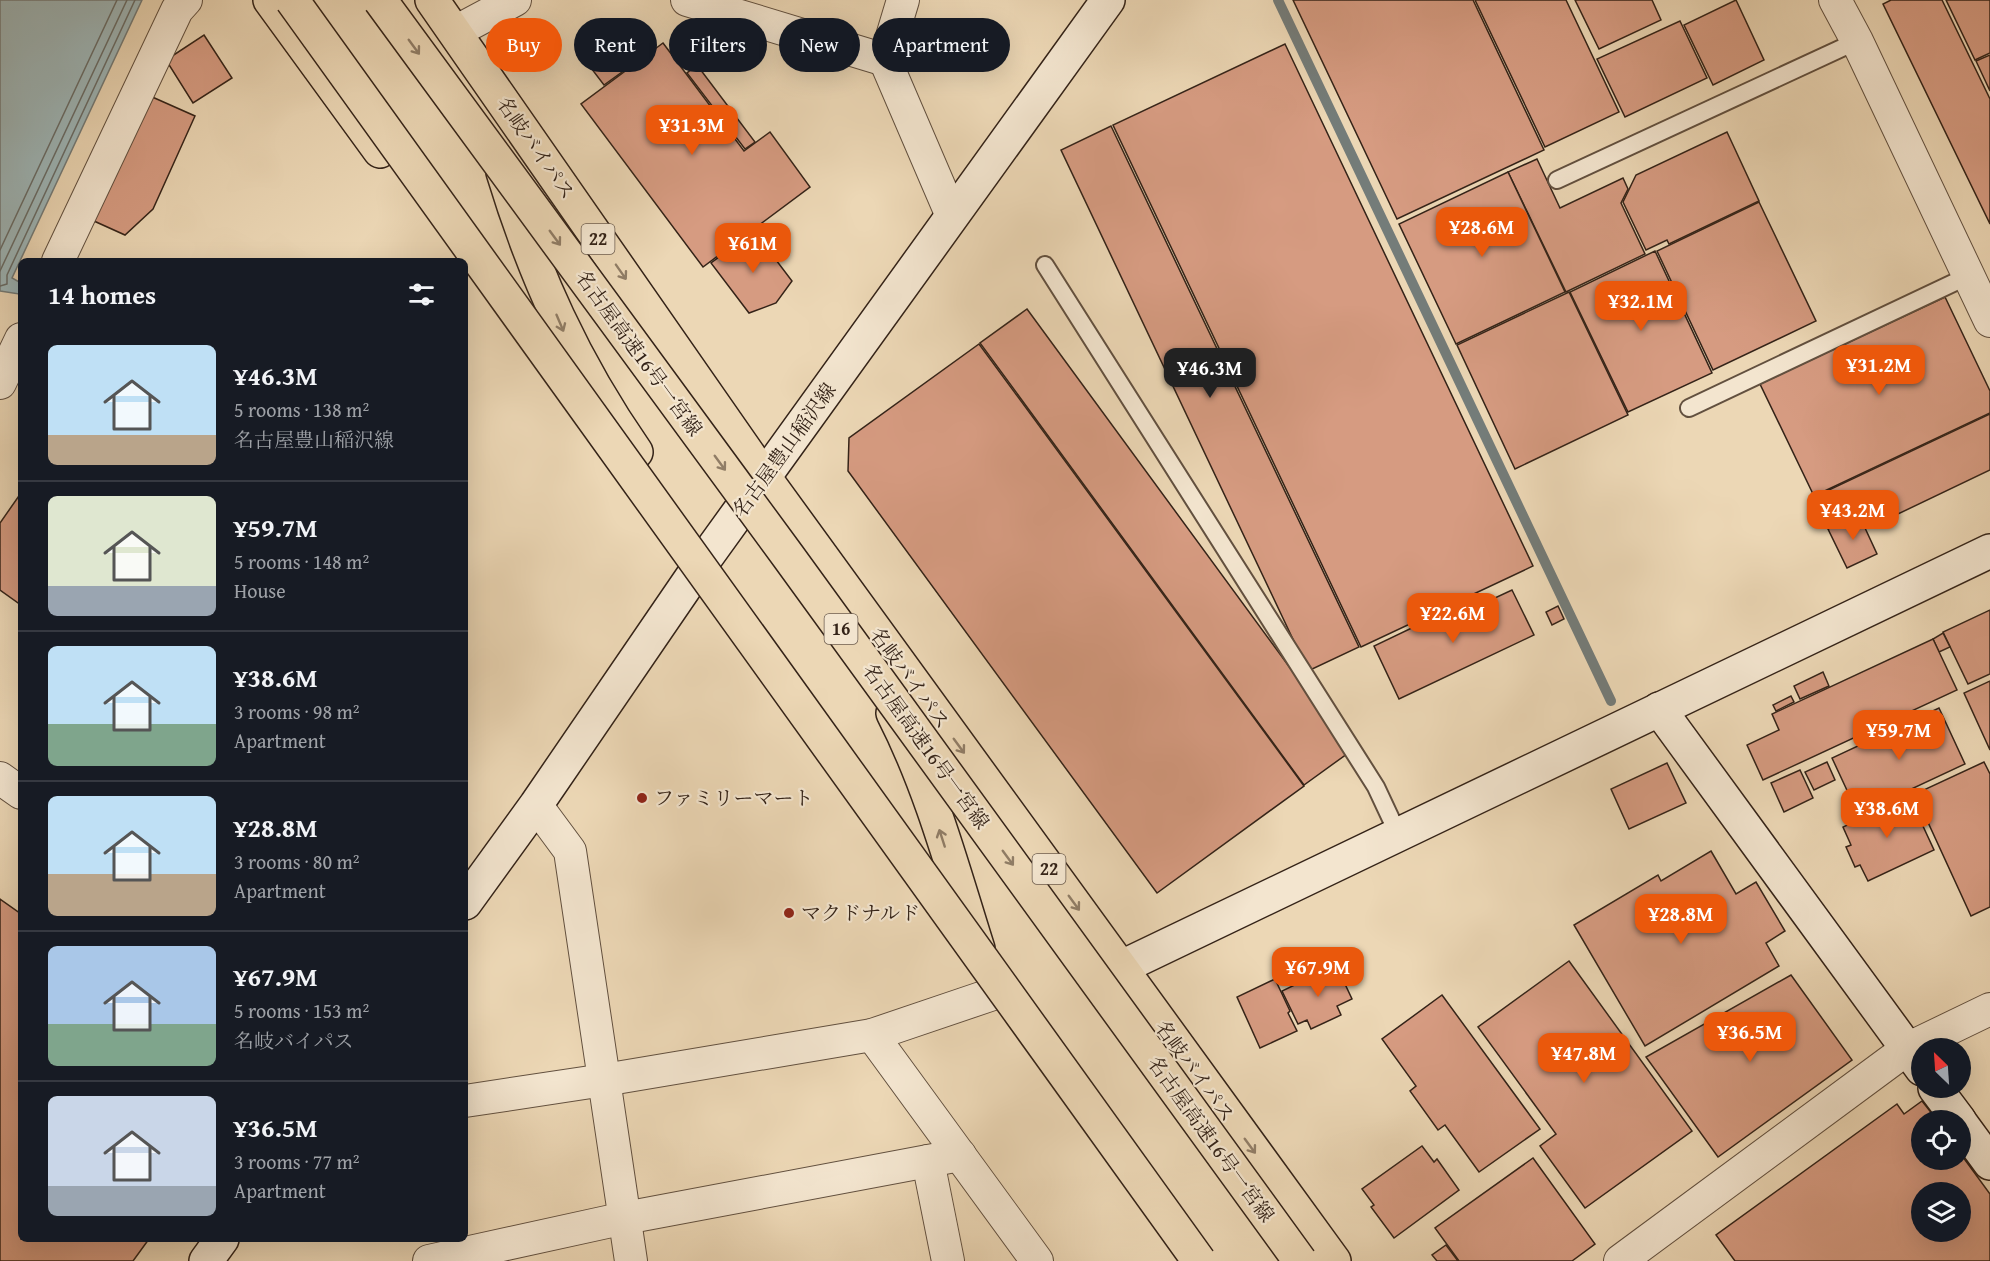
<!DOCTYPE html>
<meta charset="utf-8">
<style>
:root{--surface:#171b24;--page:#242831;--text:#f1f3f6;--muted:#9ea1a6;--line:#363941;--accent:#ea580c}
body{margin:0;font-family:"Gentium Book Plus","Noto Serif JP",serif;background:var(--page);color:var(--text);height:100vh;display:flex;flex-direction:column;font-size:22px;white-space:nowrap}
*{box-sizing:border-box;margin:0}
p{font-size:20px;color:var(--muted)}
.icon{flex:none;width:33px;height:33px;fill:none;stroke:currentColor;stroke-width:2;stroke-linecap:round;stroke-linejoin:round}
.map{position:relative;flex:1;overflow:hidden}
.sheet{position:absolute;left:18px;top:258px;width:450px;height:984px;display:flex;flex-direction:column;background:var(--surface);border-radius:9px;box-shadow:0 6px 24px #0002}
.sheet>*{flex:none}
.hud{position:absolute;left:486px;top:18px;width:570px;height:54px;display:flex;gap:12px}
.needle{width:39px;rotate:335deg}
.buttons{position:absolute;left:1911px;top:1038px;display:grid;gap:12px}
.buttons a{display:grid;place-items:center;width:60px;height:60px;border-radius:50%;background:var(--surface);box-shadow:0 6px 24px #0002;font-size:30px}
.price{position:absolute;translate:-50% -51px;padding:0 14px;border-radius:12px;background:var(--accent);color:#fff;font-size:20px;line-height:39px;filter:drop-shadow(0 2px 3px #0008)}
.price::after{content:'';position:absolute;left:50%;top:36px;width:18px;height:14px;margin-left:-9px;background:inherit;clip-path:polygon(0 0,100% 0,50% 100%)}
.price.on{background:#222;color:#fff}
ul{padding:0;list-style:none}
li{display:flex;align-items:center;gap:18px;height:150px;padding:0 30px}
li+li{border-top:2px solid var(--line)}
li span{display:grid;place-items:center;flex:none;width:168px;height:120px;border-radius:9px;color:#555}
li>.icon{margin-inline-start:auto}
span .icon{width:72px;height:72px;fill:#fffc;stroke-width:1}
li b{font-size:26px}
h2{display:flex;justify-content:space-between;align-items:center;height:72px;padding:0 30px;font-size:26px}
.chip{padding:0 21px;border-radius:27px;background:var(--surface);box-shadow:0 6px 24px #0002;font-size:21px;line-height:54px}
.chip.on{background:var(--accent);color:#fff}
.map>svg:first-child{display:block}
.water{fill:#9eb7b9;stroke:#747c79;stroke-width:1.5}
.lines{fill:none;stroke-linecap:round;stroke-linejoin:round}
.shore{stroke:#696d68;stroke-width:1.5}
.stream{stroke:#747c79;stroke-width:10}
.building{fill:#d69b81;stroke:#342318;stroke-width:1.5;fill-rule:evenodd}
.lane-casing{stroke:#62503f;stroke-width:20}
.street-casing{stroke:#62503f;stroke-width:34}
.secondary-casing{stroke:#342318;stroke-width:36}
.highway-casing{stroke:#342318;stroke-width:36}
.lane{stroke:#f3e5cf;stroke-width:16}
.street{stroke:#f3e5cf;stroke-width:32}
.secondary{stroke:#f3e5cf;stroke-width:33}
.highway{stroke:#ecd7b5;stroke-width:33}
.highway-bridge-casing{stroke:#342318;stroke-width:36;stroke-linecap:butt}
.highway-bridge{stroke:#ecd7b5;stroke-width:33}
.oneway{stroke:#907d66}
.poi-dot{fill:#8f2418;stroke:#f3e5cf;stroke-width:2}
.labels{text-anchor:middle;stroke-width:4.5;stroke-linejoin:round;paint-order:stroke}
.shield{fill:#f3e5cf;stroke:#6d5d4f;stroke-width:1.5}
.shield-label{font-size:18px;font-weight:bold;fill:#342318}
.street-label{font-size:20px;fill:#342318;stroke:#f3e5cf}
.poi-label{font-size:20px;fill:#342318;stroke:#f3e5cf;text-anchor:start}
</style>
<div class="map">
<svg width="1990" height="1261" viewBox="0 0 1990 1261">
<rect width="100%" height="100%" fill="#ecd7b5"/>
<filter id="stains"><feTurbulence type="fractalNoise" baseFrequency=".00333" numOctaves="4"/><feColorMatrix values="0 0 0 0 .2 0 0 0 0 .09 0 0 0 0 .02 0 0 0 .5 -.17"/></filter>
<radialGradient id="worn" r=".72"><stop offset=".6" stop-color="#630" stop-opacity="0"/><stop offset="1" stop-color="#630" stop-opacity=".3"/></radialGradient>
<polygon class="water" points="0,0 142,0 12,278 21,283 19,294 0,291"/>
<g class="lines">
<g class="shore">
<polyline points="0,250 117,0"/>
<polyline points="0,271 127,0"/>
<polyline points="0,286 7,284 7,275 135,0"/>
</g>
<polyline class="stream" points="1278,0 1611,701"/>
</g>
<g class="building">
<polygon points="1293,0 1473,0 1544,150 1397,219"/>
<polygon points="1475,0 1566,0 1619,112 1545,147"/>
<polygon points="1575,0 1652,0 1661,20 1599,49"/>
<polygon points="1736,0 1764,60 1713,85 1684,25"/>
<polygon points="1891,0 1942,0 1990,99 1990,224 1883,4"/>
<polygon points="1946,0 1990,0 1990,53 1975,60"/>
<polygon points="1680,21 1707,78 1625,117 1597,59"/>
<polygon points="204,35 232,78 193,103 166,60"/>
<polygon points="627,41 640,59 604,85 591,68"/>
<polygon points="663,43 744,151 770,132 810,187 703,267 581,104"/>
<polygon points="1285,44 1533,566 1361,647 1113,125"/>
<polygon points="1990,55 1990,91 1976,61"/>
<polygon points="697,65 755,142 745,149 687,73"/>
<polygon points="150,96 195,116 153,209 125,235 94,221"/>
<polygon points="1111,126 1359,647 1308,671 1061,150"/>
<polygon points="1727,132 1759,201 1669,244 1667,240 1646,250 1623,202 1636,175"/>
<polygon points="1537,159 1560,208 1623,178 1628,189 1621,203 1645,254 1566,292 1508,172"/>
<polygon points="1508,172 1565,292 1456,344 1399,224"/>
<polygon points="1759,202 1816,321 1713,370 1657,251"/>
<polygon points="754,231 792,281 776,303 749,313 711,263"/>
<polygon points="1655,251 1712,373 1628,412 1570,292"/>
<polygon points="1569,292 1628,415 1515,469 1457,345"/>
<polygon points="1945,297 1990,391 1990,413 1814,496 1760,384"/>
<polygon points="1027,309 1351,751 1304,785 980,343"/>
<polygon points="979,344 1304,786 1157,893 848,471 849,438"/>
<polygon points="1990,414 1990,470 1877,524 1866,500 1825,520 1814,497"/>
<polygon points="21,493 21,605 0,590 0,523"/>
<polygon points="1859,515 1877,554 1847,568 1828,529"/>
<polygon points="1512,590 1534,635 1399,699 1374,646 1420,624 1424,631"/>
<polygon points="1558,606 1564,619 1552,625 1546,612"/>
<polygon points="1990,610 1990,674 1968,684 1943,632"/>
<polygon points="1943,633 1950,647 1939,652 1933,639"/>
<polygon points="1933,639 1957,690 1763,780 1747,745 1779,730 1772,714"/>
<polygon points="1823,672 1829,686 1800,699 1794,686"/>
<polygon points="1990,681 1990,750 1964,693"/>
<polygon points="1791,696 1794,702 1776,711 1773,705"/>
<polygon points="1939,708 1965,764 1858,814 1832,758"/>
<polygon points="1827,762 1835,780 1814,790 1805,772"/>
<polygon points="1984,762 1990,774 1990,907 1971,916 1915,794"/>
<polygon points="1667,763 1686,803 1629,829 1611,789"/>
<polygon points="1800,770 1813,798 1784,812 1771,783"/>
<polygon points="1909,796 1934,850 1868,881 1860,865 1855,867 1846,847 1851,845 1843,827"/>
<polygon points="1711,851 1736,894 1756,882 1785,931 1766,943 1779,966 1645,1046 1574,925 1658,875 1661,881"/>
<polygon points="0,899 21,914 21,1239 149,1239 133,1261 0,1261"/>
<polygon points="1569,961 1692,1131 1585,1208 1540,1146 1556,1134 1478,1027"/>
<polygon points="1336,965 1352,999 1337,1006 1341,1015 1311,1029 1307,1020 1298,1024 1282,991"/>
<polygon points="1791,975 1852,1060 1718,1157 1646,1057"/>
<polygon points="1275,979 1290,1011 1288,1013 1297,1031 1260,1048 1237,997"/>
<polygon points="1442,995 1540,1129 1479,1172 1445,1125 1438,1130 1410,1091 1416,1086 1382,1039"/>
<path d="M1922,1101L1937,1120H1922V1160H1960V1153L1990,1194V1261H1735L1716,1235L1897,1104L1904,1114ZM1922,1192H1960V1232H1922Z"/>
<polygon points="1422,1146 1434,1162 1437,1159 1459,1190 1394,1238 1371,1207 1374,1205 1362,1189"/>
<polygon points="1533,1158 1595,1244 1572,1261 1459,1261 1435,1228"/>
<polygon points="1446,1245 1458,1261 1437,1261 1432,1255"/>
</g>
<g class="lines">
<g class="lane-casing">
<g id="lane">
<polyline points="1557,180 1857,41"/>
<polyline points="1045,265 1376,787 1398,834"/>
<polyline points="1689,408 1968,276"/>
</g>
</g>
<g class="street-casing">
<g id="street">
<polyline points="687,0 885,60"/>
<polyline points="903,0 885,60 952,216"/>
<polyline points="1835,0 1857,41 1990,321"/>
<polyline points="455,32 515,0"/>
<polyline points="58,261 177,10 186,0"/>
<polyline points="0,383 21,339"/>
<polyline points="0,778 21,793"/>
<polyline points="536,805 570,851 631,1261"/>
<polyline points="872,1035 1037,1261"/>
<polyline points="465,1101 604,1080 872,1035 993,994"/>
<polyline points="928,1161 948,1261"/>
<polyline points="429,1261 625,1218 960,1155"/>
<polyline points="1620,1261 1907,1049 1990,1009"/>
</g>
</g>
<g class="secondary-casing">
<g id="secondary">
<polyline points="1659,709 1922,1069"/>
<polyline points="465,903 536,805 692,577 1108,0"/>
<polyline points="1120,968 1990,551"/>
<polyline points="1935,1088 1959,1120"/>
<polyline points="1960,1122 1990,1163"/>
<polyline points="206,1261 222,1239"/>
</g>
</g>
<g class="highway-casing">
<g id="highway">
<polyline points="270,0 380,151"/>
<polyline points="432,0 764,477 1334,1261"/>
<path d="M503,172C534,274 574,363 636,452"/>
<path d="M893,713C931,787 953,870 978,949"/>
</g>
</g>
<use href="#lane" class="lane"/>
<use href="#street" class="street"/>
<use href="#secondary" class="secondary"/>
<use href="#highway" class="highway"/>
<g class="highway-bridge-casing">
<g id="highway-bridge">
<polyline points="292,0 1199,1261"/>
<polyline points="380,0 788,556 1300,1261"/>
</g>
</g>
<use href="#highway-bridge" class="highway-bridge"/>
</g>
<defs><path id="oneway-shaft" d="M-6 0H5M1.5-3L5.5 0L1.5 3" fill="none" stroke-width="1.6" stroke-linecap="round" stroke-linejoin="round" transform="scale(1.5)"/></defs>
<g class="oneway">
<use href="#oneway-shaft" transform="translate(414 47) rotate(54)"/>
<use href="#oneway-shaft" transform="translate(555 238) rotate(54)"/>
<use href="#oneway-shaft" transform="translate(621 272) rotate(55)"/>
<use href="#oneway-shaft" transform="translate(560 323) rotate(67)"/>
<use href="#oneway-shaft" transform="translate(720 463) rotate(54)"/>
<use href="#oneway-shaft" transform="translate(959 746) rotate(54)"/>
<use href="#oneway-shaft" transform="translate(942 838) rotate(-108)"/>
<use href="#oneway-shaft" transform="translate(1008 858) rotate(54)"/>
<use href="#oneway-shaft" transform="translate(1074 903) rotate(54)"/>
<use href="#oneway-shaft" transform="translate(1250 1146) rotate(54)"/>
</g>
<g class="poi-dot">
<circle cx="642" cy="798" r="6"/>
<circle cx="789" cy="913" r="6"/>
</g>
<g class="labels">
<g class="shield">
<rect x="581.5" y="224" width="33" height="30" rx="4.5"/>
<rect x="824.5" y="614" width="33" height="30" rx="4.5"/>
<rect x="1032.5" y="854" width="33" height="30" rx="4.5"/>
</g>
<g class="shield-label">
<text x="598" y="245">22</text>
<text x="841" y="635">16</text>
<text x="1049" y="875">22</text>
</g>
<g class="street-label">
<text transform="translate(536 148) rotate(55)" y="7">名岐バイパス</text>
<text transform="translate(639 353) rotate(54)" y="7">名古屋高速16号一宮線</text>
<text transform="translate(784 450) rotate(-54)" y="7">名古屋豊山稲沢線</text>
<text transform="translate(910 678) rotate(54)" y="7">名岐バイパス</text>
<text transform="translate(926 746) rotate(54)" y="7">名古屋高速16号一宮線</text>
<text transform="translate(1195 1071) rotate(54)" y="7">名岐バイパス</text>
<text transform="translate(1211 1139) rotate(54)" y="7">名古屋高速16号一宮線</text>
</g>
<g class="poi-label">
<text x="654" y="805">ファミリーマート</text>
<text x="801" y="920">マクドナルド</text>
</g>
</g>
<rect width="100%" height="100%" filter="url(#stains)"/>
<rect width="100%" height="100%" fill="url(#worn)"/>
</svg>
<div class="buttons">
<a><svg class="needle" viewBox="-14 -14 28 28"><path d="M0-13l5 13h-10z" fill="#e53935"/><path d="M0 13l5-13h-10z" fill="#9ea1a6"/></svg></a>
<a><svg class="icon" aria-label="locate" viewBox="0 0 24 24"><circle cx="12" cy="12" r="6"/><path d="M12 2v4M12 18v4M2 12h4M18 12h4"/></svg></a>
<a><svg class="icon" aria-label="layers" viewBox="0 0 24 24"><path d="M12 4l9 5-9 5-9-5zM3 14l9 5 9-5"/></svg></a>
</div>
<b class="price" style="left:692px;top:156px">¥31.3M</b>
<b class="price" style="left:1482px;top:258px">¥28.6M</b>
<b class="price" style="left:753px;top:274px">¥61M</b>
<b class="price" style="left:1641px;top:332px">¥32.1M</b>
<b class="price" style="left:1879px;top:396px">¥31.2M</b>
<b class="price on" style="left:1210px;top:399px">¥46.3M</b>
<b class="price" style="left:1853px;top:541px">¥43.2M</b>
<b class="price" style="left:1453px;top:644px">¥22.6M</b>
<b class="price" style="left:1899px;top:761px">¥59.7M</b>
<b class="price" style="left:1887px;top:839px">¥38.6M</b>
<b class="price" style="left:1681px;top:945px">¥28.8M</b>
<b class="price" style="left:1318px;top:998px">¥67.9M</b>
<b class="price" style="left:1750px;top:1063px">¥36.5M</b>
<b class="price" style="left:1584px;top:1084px">¥47.8M</b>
<div class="hud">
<a class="chip on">Buy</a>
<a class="chip">Rent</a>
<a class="chip">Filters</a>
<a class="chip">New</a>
<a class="chip">Apartment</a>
</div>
<section class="sheet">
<h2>14 homes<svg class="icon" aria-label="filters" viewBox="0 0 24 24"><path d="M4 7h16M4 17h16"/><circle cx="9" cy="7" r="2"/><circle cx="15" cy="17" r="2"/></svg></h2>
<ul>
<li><span style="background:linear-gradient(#bfe0f5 75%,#b9a48a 0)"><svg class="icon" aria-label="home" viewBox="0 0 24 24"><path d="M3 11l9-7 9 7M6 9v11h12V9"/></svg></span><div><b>¥46.3M</b><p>5 rooms · 138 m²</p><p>名古屋豊山稲沢線</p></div></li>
<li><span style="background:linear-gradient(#dfe7d0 75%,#9aa5b1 0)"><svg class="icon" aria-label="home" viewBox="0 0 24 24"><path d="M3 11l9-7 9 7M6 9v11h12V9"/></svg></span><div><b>¥59.7M</b><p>5 rooms · 148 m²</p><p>House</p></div></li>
<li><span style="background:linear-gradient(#bfe0f5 65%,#7fa58c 0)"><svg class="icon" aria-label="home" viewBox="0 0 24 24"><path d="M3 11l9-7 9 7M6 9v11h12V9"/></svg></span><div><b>¥38.6M</b><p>3 rooms · 98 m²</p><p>Apartment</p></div></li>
<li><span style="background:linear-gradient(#bfe0f5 65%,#b9a48a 0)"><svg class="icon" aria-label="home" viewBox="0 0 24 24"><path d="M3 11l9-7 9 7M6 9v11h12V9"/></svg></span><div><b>¥28.8M</b><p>3 rooms · 80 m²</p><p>Apartment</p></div></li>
<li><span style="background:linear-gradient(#a9c7e8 65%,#7fa58c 0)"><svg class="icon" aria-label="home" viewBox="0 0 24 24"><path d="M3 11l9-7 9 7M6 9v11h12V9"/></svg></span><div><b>¥67.9M</b><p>5 rooms · 153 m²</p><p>名岐バイパス</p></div></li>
<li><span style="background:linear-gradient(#c9d6e8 75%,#9aa5b1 0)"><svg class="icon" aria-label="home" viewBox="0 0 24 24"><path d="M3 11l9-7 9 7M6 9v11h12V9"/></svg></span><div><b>¥36.5M</b><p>3 rooms · 77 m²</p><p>Apartment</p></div></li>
</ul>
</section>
</div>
